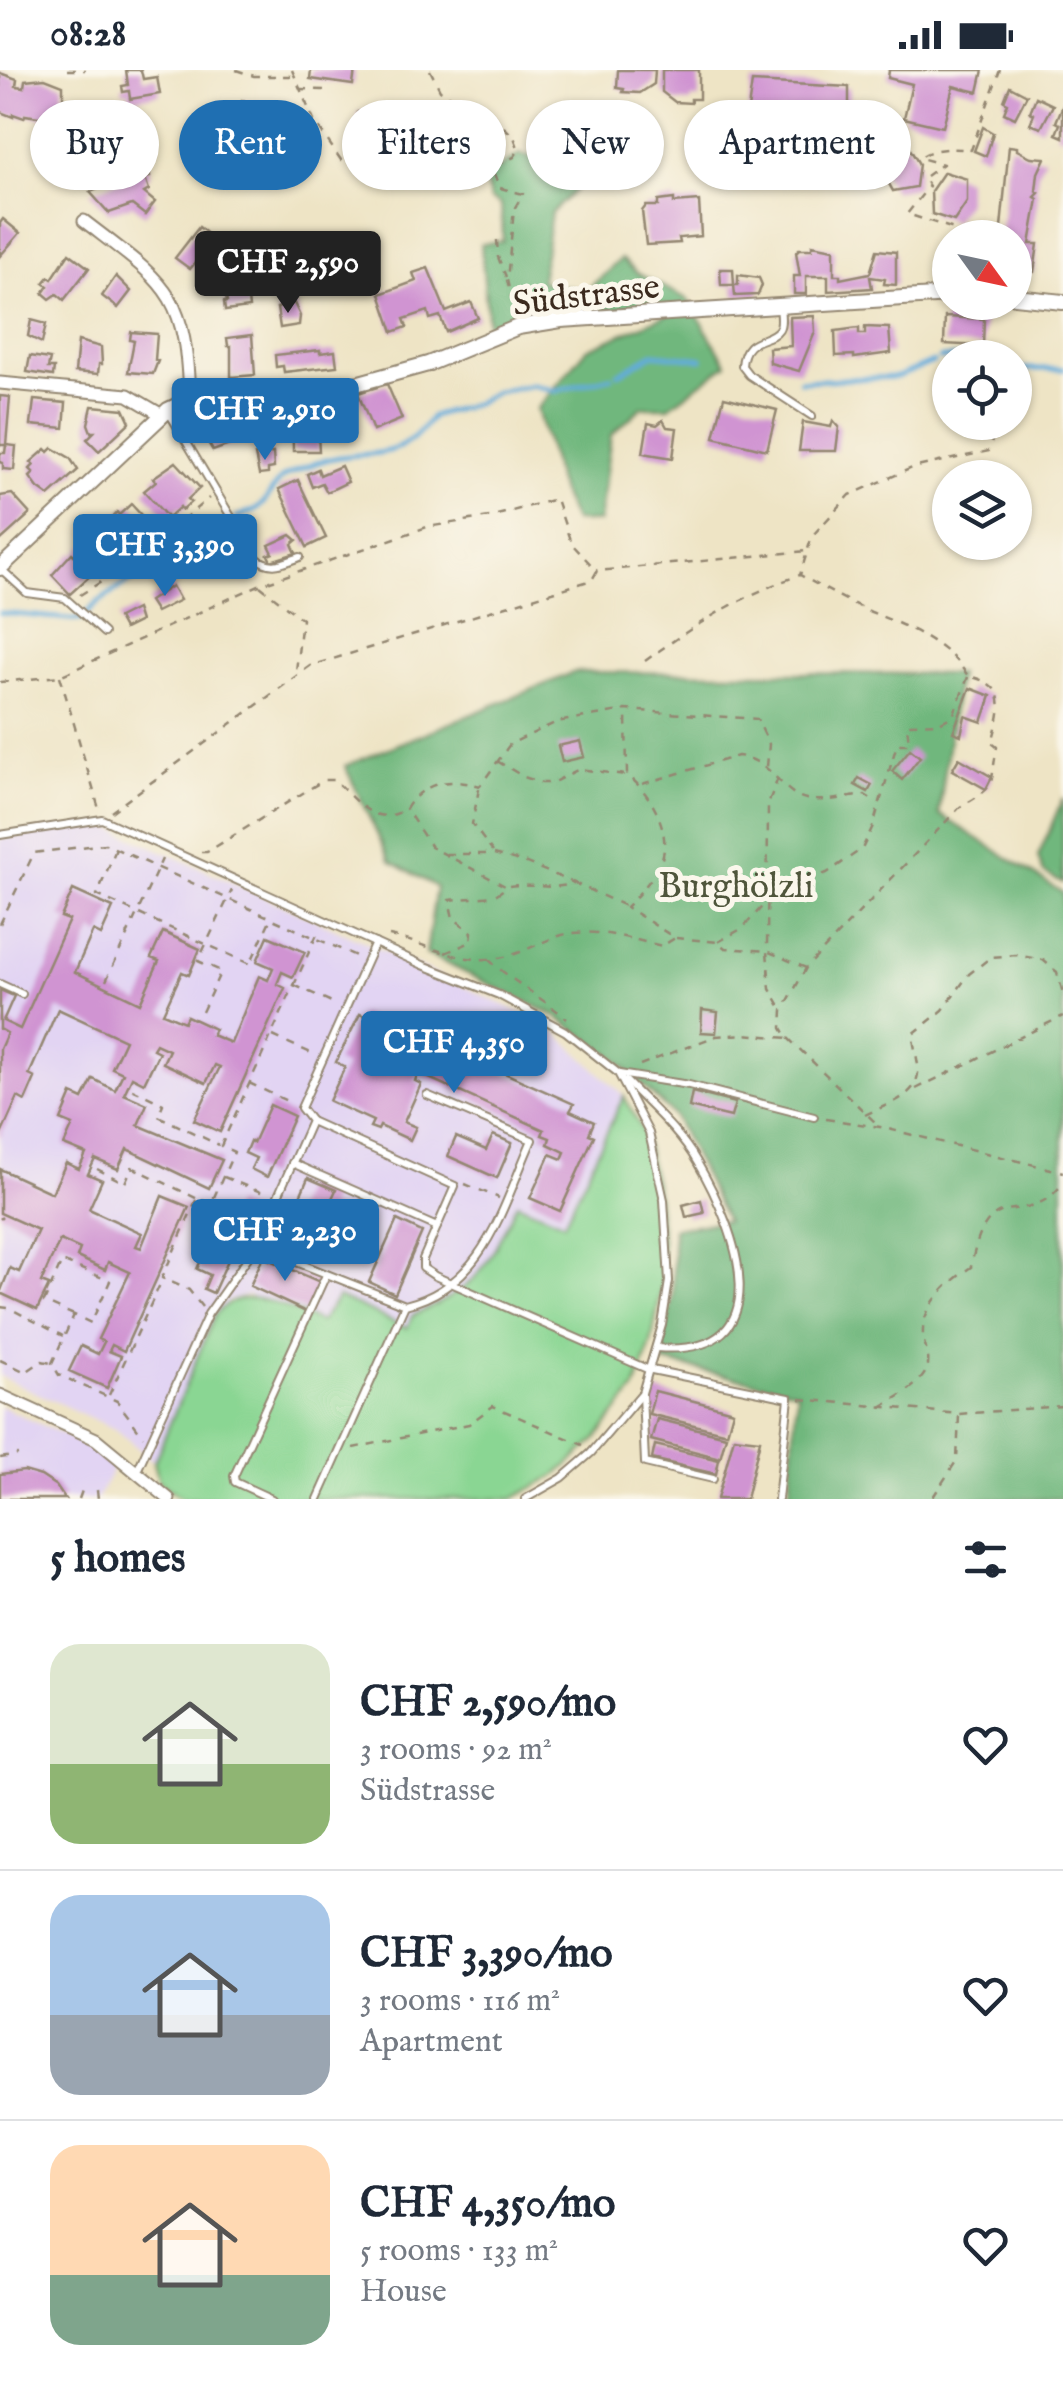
<!DOCTYPE html>
<meta charset="utf-8">
<style>
:root{--surface:#fff;--page:#f2f2f3;--text:#1f2937;--muted:#747a83;--line:#e0e1e3;--accent:#1f6fb2}
body{margin:0;font-family:"IM FELL English",serif;background:var(--page);color:var(--text);height:100vh;display:flex;flex-direction:column;font-size:38px;white-space:nowrap}
*{box-sizing:border-box;margin:0}
p{font-size:32px;color:var(--muted)}
.icon{flex:none;width:55px;height:55px;fill:none;stroke:currentColor;stroke-width:2;stroke-linecap:round;stroke-linejoin:round}
.map{position:relative;height:1429px;overflow:hidden}
.panel{display:flex;flex-direction:column;background:var(--surface);flex:1}
.panel>*{flex:none}
.banner{position:absolute;left:30px;top:30px;width:1005px;height:90px;display:flex;gap:20px}
.needle{width:65px;rotate:123deg}
.tools{position:absolute;left:932px;top:150px;display:grid;gap:20px}
.tools a{display:grid;place-items:center;width:100px;height:100px;border-radius:50%;background:var(--surface);box-shadow:0 2px 8px #0004;font-size:50px}
.price{position:absolute;translate:-50% -85px;padding:0 22px;border-radius:10px;background:var(--accent);color:#fff;font-size:32px;line-height:65px;filter:drop-shadow(0 2px 5px #0008)}
.price::after{content:'';position:absolute;left:50%;top:60px;width:30px;height:22px;margin-left:-15px;background:inherit;clip-path:polygon(0 0,100% 0,50% 100%)}
.price.selected{background:#222;color:#fff}
ul{padding:0;list-style:none}
li{display:flex;align-items:center;gap:30px;height:250px;padding:0 50px}
li+li{border-top:2px solid var(--line)}
li span{display:grid;place-items:center;flex:none;width:280px;height:200px;border-radius:30px;color:#555}
li>.icon{margin-inline-start:auto}
span .icon{width:120px;height:120px;fill:#fffc;stroke-width:1}
li b{font-size:42px}
h2{display:flex;justify-content:space-between;align-items:center;height:120px;padding:0 50px;font-size:42px}
.tag{padding:0 35px;border-radius:45px;background:var(--surface);box-shadow:0 2px 8px #0004;font-size:35px;line-height:90px}
.tag.selected{background:var(--accent);color:#fff}
.status{display:flex;justify-content:space-between;align-items:center;height:70px;padding:0 50px;background:var(--surface);direction:ltr}
.status svg{height:28px;fill:currentColor}
.map>svg:first-child{display:block}
.built{fill:#e2d4f3}
.green{fill:#8ad693;stroke:#628058;stroke-width:2.5}
.forest{fill:#6fb77d;stroke:#55704e;stroke-width:2.5}
.lines{fill:none;stroke-linecap:round;stroke-linejoin:round}
.stream{stroke:#62acda;stroke-width:5}
.building{fill:#d094d2}
.service-casing{stroke:#948772;stroke-width:10}
.minor-casing{stroke:#948772;stroke-width:15}
.tertiary-casing{stroke:#948772;stroke-width:18}
.path{stroke:#948772;stroke-width:2.5;stroke-dasharray:8 8;stroke-linecap:butt}
.service{stroke:#fff;stroke-width:6}
.minor{stroke:#fff;stroke-width:11}
.tertiary{stroke:#fff;stroke-width:14}
.labels{text-anchor:middle;stroke-width:10;stroke-linejoin:round;paint-order:stroke}
.street-label{font-size:35px;fill:#3b2a1e;stroke:#fbf7ec}
.park-label{font-size:35px;fill:#4f553b;stroke:#fbf7ec}
</style>
<div class="status"><b>08:28</b><svg viewBox="0 0 49 12"><path d="M0 12V9h3v3zM5 12V6h3v6zM10 12V3h3v9zM15 12V0h3v12zM26 1h20v11H26zM47 4h2v5h-2z"/></svg></div>
<div class="map">
<svg width="1063" height="1429" viewBox="0 0 1063 1429">
<rect width="100%" height="100%" fill="#fbf7ec"/>
<filter id="ink" filterUnits="userSpaceOnUse"><feTurbulence type="fractalNoise" baseFrequency=".01" numOctaves="2"/><feDisplacementMap in="SourceGraphic" scale="20" xChannelSelector="R" yChannelSelector="G"/><feConvolveMatrix kernelMatrix="1 2 1 2 8 2 1 2 1" color-interpolation-filters="sRGB"/></filter>
<filter id="wash" filterUnits="userSpaceOnUse"><feTurbulence type="fractalNoise" baseFrequency=".0048" numOctaves="4" result="noise"/><feDisplacementMap in="SourceGraphic" scale="40" xChannelSelector="R" yChannelSelector="G"/><feGaussianBlur stdDeviation="2.25" result="paint"/><feColorMatrix in="noise" values="0 0 0 0 0 0 0 0 0 0 0 0 0 0 0 0 0 1.4 0 .05"/><feComposite in="paint" operator="in"/></filter>
<g filter="url(#wash)">
<rect width="100%" height="100%" fill="#eee4c5"/>
<g class="built">
<polygon points="102,754 539,951 557,963 624,1026 564,1153 517,1134 487,1194 474,1212 452,1228 413,1246 407,1259 338,1227 320,1252 248,1225 228,1231 215,1244 154,1392 117,1360 0,1306 0,769"/>
<polygon points="0,1336 88,1376 114,1396 97,1429 0,1429"/>
</g>
<path class="green" d="M624,1026L643,1062L656,1118L662,1167V1215L651,1274L635,1319L594,1372L558,1404L512,1429H183L159,1412L154,1392L215,1244C248,1211 282,1238 320,1252L338,1227L407,1258L412,1246C483,1214 484,1201 517,1133L564,1153Z"/>
<g class="forest">
<polygon points="520,84 591,105 551,143 541,211 586,221 621,189 637,203 687,229 727,294 669,337 642,337 611,365 599,452 574,451 561,423 537,339 587,279 685,237 561,241 488,256 481,174 503,171 501,135 490,129 485,107"/>
<polygon points="575,602 958,604 939,744 1063,823 1063,1429 789,1429 797,1321 659,1291 673,1226 673,1158 726,1151 674,1046 615,988 554,945 426,884 436,817 390,791 345,696"/>
<polygon points="1063,728 1063,813 1043,802 1038,787"/>
</g>
<g class="lines">
<g class="stream">
<polyline points="940,288 958,288"/>
<polyline points="1015,299 1063,299"/>
<polyline points="618,304 653,284 702,289"/>
<polyline points="800,311 897,307 933,292"/>
<path d="M237,447C244,444 253,441 259,437C269,430 273,414 284,407C292,402 304,398 313,394C365,374 395,401 432,346L474,334L496,322L533,315L555,321L611,307"/>
<polyline points="0,543 80,550 97,533 169,485 200,473 228,452"/>
</g>
</g>
<g id="blocks">
<g class="building">
<polygon points="126,0 141,0 143,9 157,7 160,24 130,29 129,21 123,22 122,16 128,15"/>
<polygon points="311,0 355,0 353,15 310,9"/>
<polygon points="618,0 655,0 654,14 640,23 623,22 624,19 617,18"/>
<polygon points="662,0 699,0 699,29 691,29 691,33 675,32 662,22"/>
<polygon points="889,0 983,0 978,22 953,16 943,57 904,48 912,14 888,8"/>
<polygon points="0,3 17,9 16,16 24,17 25,10 45,8 63,15 63,36 60,35 58,50 25,45 24,48 13,44 13,47 0,42"/>
<polygon points="752,12 849,17 849,44 846,48 825,47 821,50 818,43 799,45 780,41 776,48 773,44 756,44 748,39"/>
<polygon points="1010,16 1027,25 1015,48 1004,43 1008,33 1004,31"/>
<polygon points="1036,27 1053,35 1041,58 1030,54 1034,44 1030,42"/>
<polygon points="242,31 286,35 282,78 238,74"/>
<polygon points="1063,35 1063,67 1056,64 1060,54 1056,52"/>
<polygon points="358,42 402,42 401,85 358,85"/>
<polygon points="983,57 993,63 986,86 974,81"/>
<polygon points="907,74 919,94 916,117 893,121 882,101 885,79"/>
<polygon points="1009,76 1017,77 1017,80 1031,87 1045,88 1038,103 1036,121 1039,123 1035,127 1038,129 1030,174 1038,174 1034,202 1015,200 1015,168 1000,168"/>
<polygon points="141,93 149,96 150,107 145,108 149,120 144,123 155,132 145,145 132,135 109,143 90,122 121,110 125,104 132,101 130,97"/>
<polygon points="944,102 967,109 967,132 954,151 932,144 931,121"/>
<polygon points="674,129 674,133 699,131 701,166 679,168 680,173 646,175 642,141 646,136 658,136 658,131"/>
<polygon points="3,149 20,163 0,186 0,153"/>
<polygon points="199,157 214,169 190,199 175,188"/>
<polygon points="812,175 834,179 834,205 840,205 840,209 870,203 877,180 896,182 896,215 884,214 885,209 870,207 872,218 828,221 828,206 806,206 806,224 794,224 794,206 800,206 796,182 799,179 812,179"/>
<polygon points="69,183 89,198 64,230 57,224 50,229 43,223 48,216 44,213 49,207 52,209"/>
<polygon points="428,198 446,242 471,232 478,248 446,262 440,246 430,249 428,241 404,249 407,257 393,262 380,224 416,211 413,203"/>
<polygon points="245,199 249,238 225,241 224,232 227,232 221,201"/>
<polygon points="720,199 733,199 734,215 738,215 738,205 759,208 762,215 758,225 735,226 734,215 721,215"/>
<polygon points="116,206 131,221 118,238 102,226"/>
<polygon points="294,233 300,246 299,255 280,258 277,238"/>
<polygon points="814,246 815,262 799,301 770,293 769,278 791,276 790,247"/>
<polygon points="945,247 984,249 983,276 944,274"/>
<polygon points="31,250 46,254 42,273 28,266"/>
<polygon points="865,257 889,258 891,283 854,288 854,285 836,286 835,261 859,258 859,264 865,264"/>
<polygon points="131,262 157,264 155,290 158,291 153,304 128,302 134,271 130,270"/>
<polygon points="252,265 255,305 231,307 231,276 228,276 227,268"/>
<polygon points="78,271 101,277 102,294 99,294 98,304 75,302"/>
<polygon points="320,280 320,283 335,281 337,296 284,302 283,296 276,297 275,285"/>
<polygon points="30,286 50,289 48,298 54,298 53,306 27,302"/>
<polygon points="387,314 402,349 373,361 358,323"/>
<polygon points="0,326 10,327 6,375 0,375"/>
<polygon points="724,327 777,340 767,380 714,367"/>
<polygon points="34,330 66,333 64,358 31,355"/>
<polygon points="292,331 316,331 319,381 293,381"/>
<polygon points="92,336 124,339 130,352 99,381 87,369 94,362 91,362 88,354"/>
<polygon points="232,348 235,373 213,381 200,359"/>
<polygon points="663,350 667,357 677,358 673,388 643,383 648,353 657,355"/>
<polygon points="833,350 839,357 836,381 799,381 803,352 831,357"/>
<polygon points="6,375 16,376 14,400 3,399 3,393 0,392 0,383 5,383"/>
<polygon points="53,378 70,388 78,400 49,426 38,418 30,407 34,403 30,399 34,395 31,392 46,379 49,382"/>
<polygon points="273,383 274,398 268,399 268,404 259,405 255,385"/>
<polygon points="176,392 200,418 188,429 191,432 182,440 180,437 168,448 144,421 156,411 153,408"/>
<polygon points="341,396 348,412 327,422 322,413 312,417 307,404 318,399 320,405"/>
<polygon points="298,410 326,468 307,477 279,419"/>
<polygon points="12,424 30,444 0,471 0,426"/>
<polygon points="131,434 155,460 137,482 134,479 122,490 98,463 117,442 119,445"/>
<polygon points="291,465 297,470 292,474 296,483 271,491 268,485 273,483 269,475"/>
<polygon points="224,472 241,495 223,506 220,501 217,503 209,490 212,488 208,481"/>
<polygon points="85,475 103,494 70,524 52,505 72,483 74,485"/>
<polygon points="172,516 180,530 156,542 149,531"/>
<polygon points="136,539 140,551 124,559 118,548"/>
<polygon points="970,618 991,626 982,652 965,646 961,665 953,662"/>
<polygon points="580,671 584,687 562,692 558,676"/>
<polygon points="910,679 920,687 902,710 892,701"/>
<polygon points="959,688 992,707 986,719 952,700"/>
<polygon points="859,708 872,715 868,722 855,715"/>
<polygon points="73,820 113,838 101,865 93,861 75,902 140,933 159,891 151,888 163,862 200,879 189,905 182,902 163,943 184,952 187,946 215,959 212,965 231,973 259,906 268,910 273,898 257,891 268,866 305,882 293,907 282,902 277,914 285,918 220,1062 194,1050 220,997 215,995 206,1013 163,993 169,980 156,974 153,979 159,982 144,1013 132,1007 124,1024 147,1034 138,1055 222,1090 209,1118 127,1079 118,1099 95,1089 88,1104 102,1110 89,1139 142,1163 136,1176 141,1178 162,1126 189,1137 124,1281 112,1275 109,1281 121,1286 107,1318 69,1301 81,1276 98,1284 104,1272 98,1269 130,1202 108,1192 105,1200 77,1187 80,1179 60,1170 41,1212 49,1215 37,1240 0,1223 10,1198 19,1202 38,1160 0,1143 0,1099 52,1123 66,1093 79,1099 86,1084 64,1075 73,1055 61,1050 72,1024 83,1029 93,1009 115,1020 123,1003 112,998 125,970 58,939 29,1005 35,1008 25,1031 18,1027 0,1067 0,979 7,963 0,959 0,920 14,926 3,951 20,959 69,850 61,847"/>
<polygon points="702,940 718,942 716,963 701,962"/>
<polygon points="360,944 431,976 433,971 574,1034 570,1041 594,1052 589,1064 594,1066 560,1141 530,1128 550,1084 562,1089 565,1082 548,1074 550,1068 542,1065 544,1060 418,1003 415,1011 421,1014 404,1052 416,1057 410,1070 380,1056 378,1060 370,1057 373,1051 329,1031 345,997 336,992"/>
<polygon points="692,1022 735,1033 731,1047 689,1037"/>
<polygon points="270,1035 294,1046 267,1107 251,1099 256,1088 245,1083 250,1071 253,1073"/>
<polygon points="493,1065 512,1073 497,1108 448,1086 456,1067 486,1080"/>
<polygon points="308,1108 336,1120 328,1137 337,1141 318,1184 309,1180 306,1187 279,1175"/>
<polygon points="701,1130 704,1143 686,1147 683,1135"/>
<polygon points="235,1134 250,1142 213,1223 204,1219 210,1205 197,1199 217,1155 213,1153 219,1141 229,1146"/>
<polygon points="397,1150 422,1162 395,1224 369,1212"/>
<polygon points="263,1187 320,1212 306,1242 250,1216"/>
<polygon points="655,1321 733,1341 727,1363 649,1344"/>
<polygon points="657,1349 726,1366 720,1388 651,1370"/>
<polygon points="734,1367 760,1370 746,1429 717,1429"/>
<polygon points="655,1375 719,1390 716,1404 652,1389"/>
<polygon points="24,1401 41,1406 56,1416 65,1429 0,1429 0,1404"/>
</g>
</g>
</g>
<g filter="url(#ink)">
<use href="#blocks" fill-opacity="0" stroke="#948772" stroke-width="2.5"/>
<g class="lines">
<g class="service-casing">
<g id="service">
<path d="M780,235C780,242 783,253 779,259C769,274 744,264 742,296L749,305L812,346"/>
<path d="M168,341L255,487C271,500 281,494 300,487"/>
<polyline points="1,499 27,523 65,528 104,563"/>
<polyline points="0,765 102,749 423,895 499,925 565,961 618,1003 649,1063 664,1130 669,1211 662,1255 642,1323 591,1383 562,1408 525,1429"/>
<polyline points="0,914 22,924"/>
<polyline points="619,1004 689,1015 814,1047"/>
<path d="M626,1011C650,1036 680,1062 697,1092C736,1158 785,1288 657,1278"/>
<polyline points="292,1093 437,1157 455,1116 311,1051"/>
<polyline points="437,1157 423,1189 423,1198 435,1206 647,1299 789,1328 778,1429"/>
<path d="M256,1176L405,1235C485,1216 502,1137 532,1070L427,1025"/>
<polyline points="642,1324 645,1393 713,1409"/>
<polyline points="137,1401 208,1244 256,1176 311,1051 301,1038 375,873"/>
<polyline points="272,1429 235,1412 234,1406 326,1205"/>
<polyline points="318,1429 405,1235"/>
</g>
</g>
<g class="minor-casing">
<g id="minor">
<path d="M84,151C167,215 186,221 189,330"/>
<polyline points="0,313 128,325 162,345"/>
<polyline points="0,1325 96,1369 169,1429"/>
</g>
</g>
<g class="tertiary-casing">
<g id="tertiary">
<polyline points="1015,227 1063,232"/>
<polyline points="0,498 168,340 189,330 238,330 334,320 428,294 518,257 561,250 950,225"/>
</g>
</g>
<g class="path">
<polyline points="67,0 85,0"/>
<polyline points="236,0 254,6 293,6"/>
<polyline points="292,0 314,51 341,90 377,93 379,88"/>
<polyline points="430,0 440,20 505,58 514,67 519,80 514,87 499,94 494,104 500,118 523,124 514,139 507,210 515,244"/>
<polyline points="300,19 324,20 330,15"/>
<polyline points="259,79 264,86 297,87 317,57"/>
<path d="M964,168L954,159L907,144L929,116L923,108L943,94L920,88C931,77 956,78 971,80L1000,0"/>
<polyline points="497,170 498,187 506,207"/>
<polyline points="947,311 950,324"/>
<polyline points="260,516 302,549 296,601"/>
<polyline points="80,525 125,497 209,428"/>
<path d="M645,591C694,555 742,525 800,505"/>
<polyline points="60,606 99,739"/>
<polyline points="0,612 60,606 259,515 427,457 490,447 556,429 571,473 597,501"/>
<polyline points="497,691 524,707 542,713 552,713 579,699 625,705"/>
<polyline points="778,708 768,734 767,881 770,919 782,939"/>
<path d="M642,714L738,686C773,690 781,724 806,729C825,733 846,727 865,725L877,733"/>
<polyline points="479,719 472,754 493,782"/>
<polyline points="111,742 310,596 592,510 597,501 807,481"/>
<polyline points="116,779 97,825 250,894 270,850"/>
<path d="M201,782H207L324,710H334C356,730 375,759 405,739"/>
<polyline points="446,784 494,784 524,792 574,813"/>
<path d="M509,816C530,813 554,821 574,813L625,836"/>
<polyline points="0,854 34,783 105,774 358,887"/>
<path d="M389,866C423,872 453,891 488,889C518,888 535,873 562,865C595,857 630,869 662,876L675,868L626,837C640,823 653,809 661,791C673,762 650,722 627,705L626,642"/>
<polyline points="676,868 718,872 725,878 767,881 806,898"/>
<polyline points="718,872 743,858 776,821 827,803 862,779 873,756 897,674 909,674 907,654 939,653 953,646 968,607"/>
<path d="M445,883L471,872L472,862L453,848L449,830L494,826L507,817L431,777L406,739C424,710 451,708 480,716L510,674L557,652L625,640L757,649L769,674L767,697"/>
<path d="M488,889C513,912 541,927 567,949"/>
<polyline points="106,911 162,789"/>
<polyline points="294,915 336,934"/>
<polyline points="202,942 221,901 198,891 232,820"/>
<polyline points="273,966 311,983"/>
<polyline points="788,968 879,1056"/>
<path d="M640,995L716,966L744,964L788,968L782,958L783,940L806,898L960,737C999,715 989,717 997,677L992,673C1001,639 1010,615 968,606C944,570 909,558 871,542C846,531 823,518 800,505L812,466L850,425L912,398L989,381L992,371L965,352"/>
<polyline points="249,1013 291,1033"/>
<polyline points="132,1019 163,1034 158,1046 219,1075"/>
<polyline points="916,1019 1063,946"/>
<path d="M865,1045C889,1033 921,1027 918,996C917,985 913,975 913,964L943,940L969,904L991,887L1016,885L1043,890L1057,902L1063,923"/>
<polyline points="826,1049 880,1057 1063,1102"/>
<polyline points="97,1099 125,1113 132,1097 196,1128"/>
<polyline points="224,1107 268,1125"/>
<polyline points="465,1114 499,1128"/>
<polyline points="0,1149 2,1147"/>
<polyline points="0,1237 9,1238 63,1266"/>
<polyline points="202,1237 189,1220 162,1208 197,1128 211,1134 234,1082 221,1076 319,860"/>
<polyline points="74,1245 44,1232 62,1191 110,1211 91,1253 74,1245 52,1293 59,1305 117,1331 143,1366"/>
<polyline points="0,1290 26,1302 42,1291 51,1293"/>
<polyline points="109,1325 162,1210"/>
<polyline points="800,1329 959,1344 1063,1336"/>
<path d="M881,1337C896,1328 916,1318 925,1303C933,1289 924,1279 923,1265C921,1236 949,1212 971,1197C988,1105 1025,1164 1063,1113"/>
<polyline points="353,1378 469,1354 493,1336 583,1375"/>
<polyline points="0,1388 18,1385"/>
<polyline points="97,1420 98,1429"/>
<polyline points="933,1427 957,1390 959,1345"/>
<polyline points="79,1429 84,1415"/>
</g>
<use href="#service" class="service"/>
<use href="#minor" class="minor"/>
<use href="#tertiary" class="tertiary"/>
</g>
</g>
<g class="labels">
<g class="street-label">
<text transform="translate(586 224) rotate(-7)" y="12">Südstrasse</text>
</g>
<g class="park-label">
<text x="736" y="827">Burghölzli</text>
</g>
</g>
</svg>
<div class="tools">
<a><svg class="needle" viewBox="-14 -14 28 28"><path d="M0-13l5 13h-10z" fill="#e53935"/><path d="M0 13l5-13h-10z" fill="#747a83"/></svg></a>
<a><svg class="icon" aria-label="locate" viewBox="0 0 24 24"><circle cx="12" cy="12" r="6"/><path d="M12 2v4M12 18v4M2 12h4M18 12h4"/></svg></a>
<a><svg class="icon" aria-label="layers" viewBox="0 0 24 24"><path d="M12 4l9 5-9 5-9-5zM3 14l9 5 9-5"/></svg></a>
</div>
<b class="price selected" style="left:288px;top:246px">CHF 2,590</b>
<b class="price" style="left:265px;top:393px">CHF 2,910</b>
<b class="price" style="left:165px;top:529px">CHF 3,390</b>
<b class="price" style="left:454px;top:1026px">CHF 4,350</b>
<b class="price" style="left:285px;top:1214px">CHF 2,230</b>
<div class="banner">
<a class="tag">Buy</a>
<a class="tag selected">Rent</a>
<a class="tag">Filters</a>
<a class="tag">New</a>
<a class="tag">Apartment</a>
</div>
</div>
<section class="panel">
<h2>5 homes<svg class="icon" aria-label="filters" viewBox="0 0 24 24"><path d="M4 7h16M4 17h16"/><circle cx="9" cy="7" r="2"/><circle cx="15" cy="17" r="2"/></svg></h2>
<ul>
<li><span style="background:linear-gradient(#dfe7d0 60%,#8fb573 0)"><svg class="icon" aria-label="home" viewBox="0 0 24 24"><path d="M3 11l9-7 9 7M6 9v11h12V9"/></svg></span><div><b>CHF 2,590/mo</b><p>3 rooms · 92 m²</p><p>Südstrasse</p></div><svg class="icon" aria-label="heart" viewBox="0 0 24 24"><path d="M12 20l-8-8c-3-5 5-10 8-4 3-6 11-1 8 4z"/></svg></li>
<li><span style="background:linear-gradient(#a9c7e8 60%,#9aa5b1 0)"><svg class="icon" aria-label="home" viewBox="0 0 24 24"><path d="M3 11l9-7 9 7M6 9v11h12V9"/></svg></span><div><b>CHF 3,390/mo</b><p>3 rooms · 116 m²</p><p>Apartment</p></div><svg class="icon" aria-label="heart" viewBox="0 0 24 24"><path d="M12 20l-8-8c-3-5 5-10 8-4 3-6 11-1 8 4z"/></svg></li>
<li><span style="background:linear-gradient(#ffd9b3 65%,#7fa58c 0)"><svg class="icon" aria-label="home" viewBox="0 0 24 24"><path d="M3 11l9-7 9 7M6 9v11h12V9"/></svg></span><div><b>CHF 4,350/mo</b><p>5 rooms · 133 m²</p><p>House</p></div><svg class="icon" aria-label="heart" viewBox="0 0 24 24"><path d="M12 20l-8-8c-3-5 5-10 8-4 3-6 11-1 8 4z"/></svg></li>
</ul>
</section>
